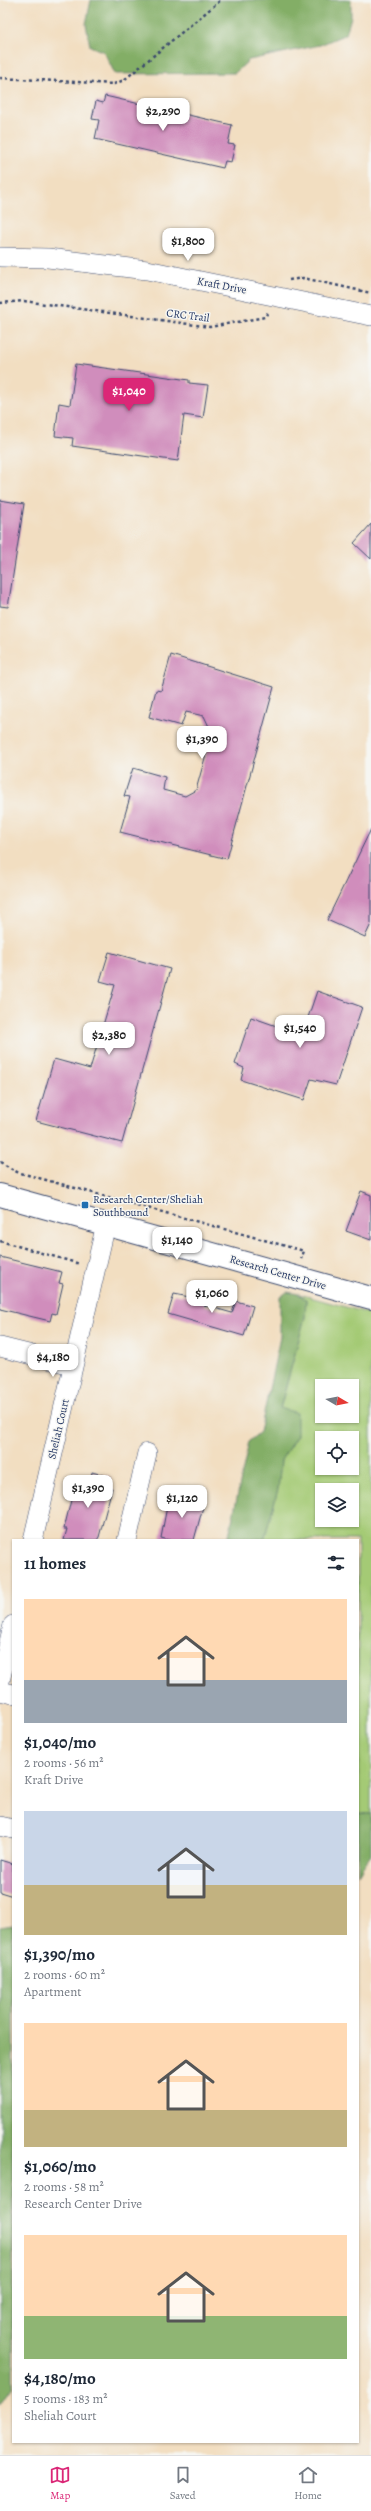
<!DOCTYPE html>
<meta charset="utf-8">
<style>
:root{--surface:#fff;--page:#f6f6f7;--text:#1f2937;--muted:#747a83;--line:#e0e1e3;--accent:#db2777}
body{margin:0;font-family:Alegreya,serif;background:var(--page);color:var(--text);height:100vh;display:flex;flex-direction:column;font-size:15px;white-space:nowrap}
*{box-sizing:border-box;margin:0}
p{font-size:13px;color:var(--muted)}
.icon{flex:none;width:22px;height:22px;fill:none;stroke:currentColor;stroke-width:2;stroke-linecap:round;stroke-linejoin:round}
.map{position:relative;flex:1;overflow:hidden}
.details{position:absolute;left:12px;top:1539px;width:347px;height:904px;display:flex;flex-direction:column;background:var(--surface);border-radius:0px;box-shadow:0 1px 3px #0004}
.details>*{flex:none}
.needle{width:26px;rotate:100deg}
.controls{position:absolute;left:315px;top:1379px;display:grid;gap:8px}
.controls a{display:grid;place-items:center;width:44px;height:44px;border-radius:0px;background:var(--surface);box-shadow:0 1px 3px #0004;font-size:20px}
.price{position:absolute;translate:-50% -34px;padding:0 9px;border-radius:8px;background:#fff;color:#222;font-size:13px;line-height:26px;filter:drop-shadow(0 1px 2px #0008)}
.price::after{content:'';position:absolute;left:50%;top:24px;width:12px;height:9px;margin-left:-6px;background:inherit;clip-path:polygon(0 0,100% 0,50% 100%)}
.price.active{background:var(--accent);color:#fff}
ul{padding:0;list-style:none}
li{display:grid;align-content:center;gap:8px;height:212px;padding:0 12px}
li span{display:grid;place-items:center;height:124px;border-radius:0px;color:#555}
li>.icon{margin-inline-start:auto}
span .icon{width:72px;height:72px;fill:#fffc;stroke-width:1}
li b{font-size:17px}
h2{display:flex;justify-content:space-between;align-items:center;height:48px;padding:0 12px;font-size:17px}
.tab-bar{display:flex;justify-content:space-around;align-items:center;height:56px;border-top:1px solid var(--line);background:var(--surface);font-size:11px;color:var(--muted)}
.tab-bar a{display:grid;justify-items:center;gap:2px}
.tab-bar .active{color:var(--accent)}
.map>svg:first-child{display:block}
.green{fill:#a4ca75;stroke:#607c6a;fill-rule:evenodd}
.forest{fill:#83ae66;stroke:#4f6e62}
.building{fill:#d08dbc}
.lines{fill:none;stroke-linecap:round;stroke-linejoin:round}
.minor-casing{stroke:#3b496d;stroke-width:20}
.major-casing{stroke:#3b496d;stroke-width:24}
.path{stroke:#3b496d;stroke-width:2.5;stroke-dasharray:3 3;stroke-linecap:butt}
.minor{stroke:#fff;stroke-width:19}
.major{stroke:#fff;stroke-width:22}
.poi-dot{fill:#1f6fb2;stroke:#f6f6f2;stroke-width:1.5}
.labels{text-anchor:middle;stroke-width:3;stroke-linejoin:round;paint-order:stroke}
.street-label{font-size:11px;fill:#1b2f5e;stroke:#f6f6f2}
.poi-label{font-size:11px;fill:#1b2f5e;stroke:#f6f6f2;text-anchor:start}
</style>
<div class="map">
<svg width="371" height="2455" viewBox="0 0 371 2455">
<rect width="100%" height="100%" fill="#f6f6f2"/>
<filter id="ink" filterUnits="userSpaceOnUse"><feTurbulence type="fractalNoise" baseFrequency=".025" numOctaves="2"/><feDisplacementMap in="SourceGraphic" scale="8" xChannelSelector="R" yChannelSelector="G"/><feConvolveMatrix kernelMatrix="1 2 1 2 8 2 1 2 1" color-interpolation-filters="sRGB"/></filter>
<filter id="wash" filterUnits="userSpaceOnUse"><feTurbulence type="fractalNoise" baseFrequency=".012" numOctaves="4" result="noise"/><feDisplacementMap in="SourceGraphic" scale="16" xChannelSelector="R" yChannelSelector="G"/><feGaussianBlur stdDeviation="0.9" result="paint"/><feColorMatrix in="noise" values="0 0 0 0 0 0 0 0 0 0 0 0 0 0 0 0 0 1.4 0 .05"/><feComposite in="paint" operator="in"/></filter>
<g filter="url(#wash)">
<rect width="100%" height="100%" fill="#f2dec1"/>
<path class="green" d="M299,1294L371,1314V1814L358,1813V1540H264L278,1489L281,1460L297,1435L280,1409L305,1317L306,1300ZM322,1386H352V1416H322ZM322,1438H352V1468H322ZM322,1490H352V1520H322Z"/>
<g class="forest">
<polygon points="91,0 351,0 351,17 346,34 320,45 249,60 235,73 115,74 104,52 90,46 86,24"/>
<polygon points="287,1292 299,1294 306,1300 305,1317 280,1408 297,1413 297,1435 281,1460 278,1489 264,1540 228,1540 249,1441 260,1432 280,1337 280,1297"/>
<polygon points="358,1813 371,1814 371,1855 358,1874"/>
<polygon points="13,1925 13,2385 0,2404 0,1927"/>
</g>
<g id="blocks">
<g class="building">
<polygon points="105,96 232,125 228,144 235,145 231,162 225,161 223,168 95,139 99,120 92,119 96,101 103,103"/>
<polygon points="76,364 189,380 189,383 208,385 203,418 184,415 178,461 72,446 73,438 55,436 59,403 70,405"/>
<polygon points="0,500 24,504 8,607 0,606"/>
<polygon points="371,524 371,559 354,543"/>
<polygon points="171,655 274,687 227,859 120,832 130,797 124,796 133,768 165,777 163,790 185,796 196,790 212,733 204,716 186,712 181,726 149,717 156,690 161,691"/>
<polygon points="371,829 371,924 365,937 327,920"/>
<polygon points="109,952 170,969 122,1143 36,1121 54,1059 90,1069 115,985 100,981"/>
<polygon points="317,991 362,1007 336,1085 311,1079 304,1100 241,1080 244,1068 235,1064 251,1017 302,1035"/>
<polygon points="361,1191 371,1195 371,1240 346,1231"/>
<polygon points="0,1257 62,1272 59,1283 63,1284 56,1314 52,1313 50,1321 0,1309"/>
<polygon points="174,1294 205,1300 204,1305 232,1313 236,1301 253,1306 244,1336 168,1314"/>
<polygon points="92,1472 110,1477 108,1487 112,1488 99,1537 97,1540 64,1540 67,1529 64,1529 72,1496 75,1497 79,1480 90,1483"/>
<polygon points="173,1495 204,1503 194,1540 169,1540 161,1538 168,1501 171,1502"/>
<polygon points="0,1860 13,1864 13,1896 0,1892"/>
</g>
</g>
</g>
<g filter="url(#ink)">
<use href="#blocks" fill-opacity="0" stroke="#3b496d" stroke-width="1"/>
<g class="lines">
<g class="minor-casing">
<g id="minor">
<polyline points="0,257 48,258 147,270 371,316"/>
<polyline points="0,1347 72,1365"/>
<polyline points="33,1540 106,1224"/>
<polyline points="127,1540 147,1453"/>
<polyline points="0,1681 13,1625"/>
<polyline points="0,1691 13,1694"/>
<polyline points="0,1826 13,1829"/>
</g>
</g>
<g class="major-casing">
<polyline id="major" points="0,1195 371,1298"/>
</g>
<g class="path">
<polyline points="0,78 114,84 124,80 221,0"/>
<polyline points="289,280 303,278 371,293"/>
<polyline points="0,303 24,301 210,327 265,317 268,312"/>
<polyline points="0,1162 17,1172 304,1251 301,1259"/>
<polyline points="0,1241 80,1264"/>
</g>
<use href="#minor" class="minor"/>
<use href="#major" class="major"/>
</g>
</g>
<rect class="poi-dot" x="81" y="1201" width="8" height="8" rx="2"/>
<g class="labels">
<g class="street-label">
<text transform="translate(222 285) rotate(11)" y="4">Kraft Drive</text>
<text transform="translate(188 315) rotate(7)" y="4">CRC Trail</text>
<text transform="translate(278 1272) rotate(16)" y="4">Research Center Drive</text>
<text transform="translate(58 1429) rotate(-77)" y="4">Sheliah Court</text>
</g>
<g class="poi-label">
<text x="93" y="1203">Research Center/Sheliah<tspan x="93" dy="13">Southbound</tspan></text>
</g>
</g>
</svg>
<div class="controls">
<a><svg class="needle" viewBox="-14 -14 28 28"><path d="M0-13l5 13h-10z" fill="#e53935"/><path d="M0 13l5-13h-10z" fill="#747a83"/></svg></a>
<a><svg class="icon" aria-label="locate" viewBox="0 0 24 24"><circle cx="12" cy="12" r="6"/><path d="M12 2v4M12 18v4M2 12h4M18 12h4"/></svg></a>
<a><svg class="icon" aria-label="layers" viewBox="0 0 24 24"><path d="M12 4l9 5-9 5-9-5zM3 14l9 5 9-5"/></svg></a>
</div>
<b class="price" style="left:163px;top:132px">$2,290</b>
<b class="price" style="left:188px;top:262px">$1,800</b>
<b class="price active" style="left:129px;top:412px">$1,040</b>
<b class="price" style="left:202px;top:760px">$1,390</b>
<b class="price" style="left:300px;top:1049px">$1,540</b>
<b class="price" style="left:109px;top:1056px">$2,380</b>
<b class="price" style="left:177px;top:1261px">$1,140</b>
<b class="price" style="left:212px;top:1314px">$1,060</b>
<b class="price" style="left:53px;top:1378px">$4,180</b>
<b class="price" style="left:88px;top:1509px">$1,390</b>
<b class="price" style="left:182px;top:1519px">$1,120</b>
<section class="details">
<h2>11 homes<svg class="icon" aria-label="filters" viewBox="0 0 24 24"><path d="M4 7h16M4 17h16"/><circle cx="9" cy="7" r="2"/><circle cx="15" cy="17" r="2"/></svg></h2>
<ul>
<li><span style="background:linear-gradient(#ffd9b3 65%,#9aa5b1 0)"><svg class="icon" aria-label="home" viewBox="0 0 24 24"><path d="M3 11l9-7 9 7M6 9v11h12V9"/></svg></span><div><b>$1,040/mo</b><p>2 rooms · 56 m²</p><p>Kraft Drive</p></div></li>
<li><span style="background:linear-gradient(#c9d6e8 60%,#c2b280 0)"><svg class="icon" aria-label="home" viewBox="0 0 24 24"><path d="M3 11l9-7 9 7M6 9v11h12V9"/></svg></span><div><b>$1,390/mo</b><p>2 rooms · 60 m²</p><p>Apartment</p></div></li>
<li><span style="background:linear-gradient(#ffd9b3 70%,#c2b280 0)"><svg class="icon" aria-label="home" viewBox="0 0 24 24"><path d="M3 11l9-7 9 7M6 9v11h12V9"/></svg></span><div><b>$1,060/mo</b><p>2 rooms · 58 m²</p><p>Research Center Drive</p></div></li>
<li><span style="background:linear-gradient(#ffd9b3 65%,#8fb573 0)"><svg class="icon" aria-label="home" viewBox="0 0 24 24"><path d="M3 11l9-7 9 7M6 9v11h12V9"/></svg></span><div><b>$4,180/mo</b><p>5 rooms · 183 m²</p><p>Sheliah Court</p></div></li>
</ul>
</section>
</div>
<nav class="tab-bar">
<a class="active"><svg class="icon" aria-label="map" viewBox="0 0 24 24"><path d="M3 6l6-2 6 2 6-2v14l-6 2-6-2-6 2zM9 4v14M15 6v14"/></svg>Map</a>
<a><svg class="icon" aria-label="saved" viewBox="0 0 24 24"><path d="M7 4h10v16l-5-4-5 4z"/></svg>Saved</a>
<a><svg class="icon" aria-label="home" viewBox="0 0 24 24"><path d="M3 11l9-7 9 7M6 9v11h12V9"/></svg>Home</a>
</nav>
